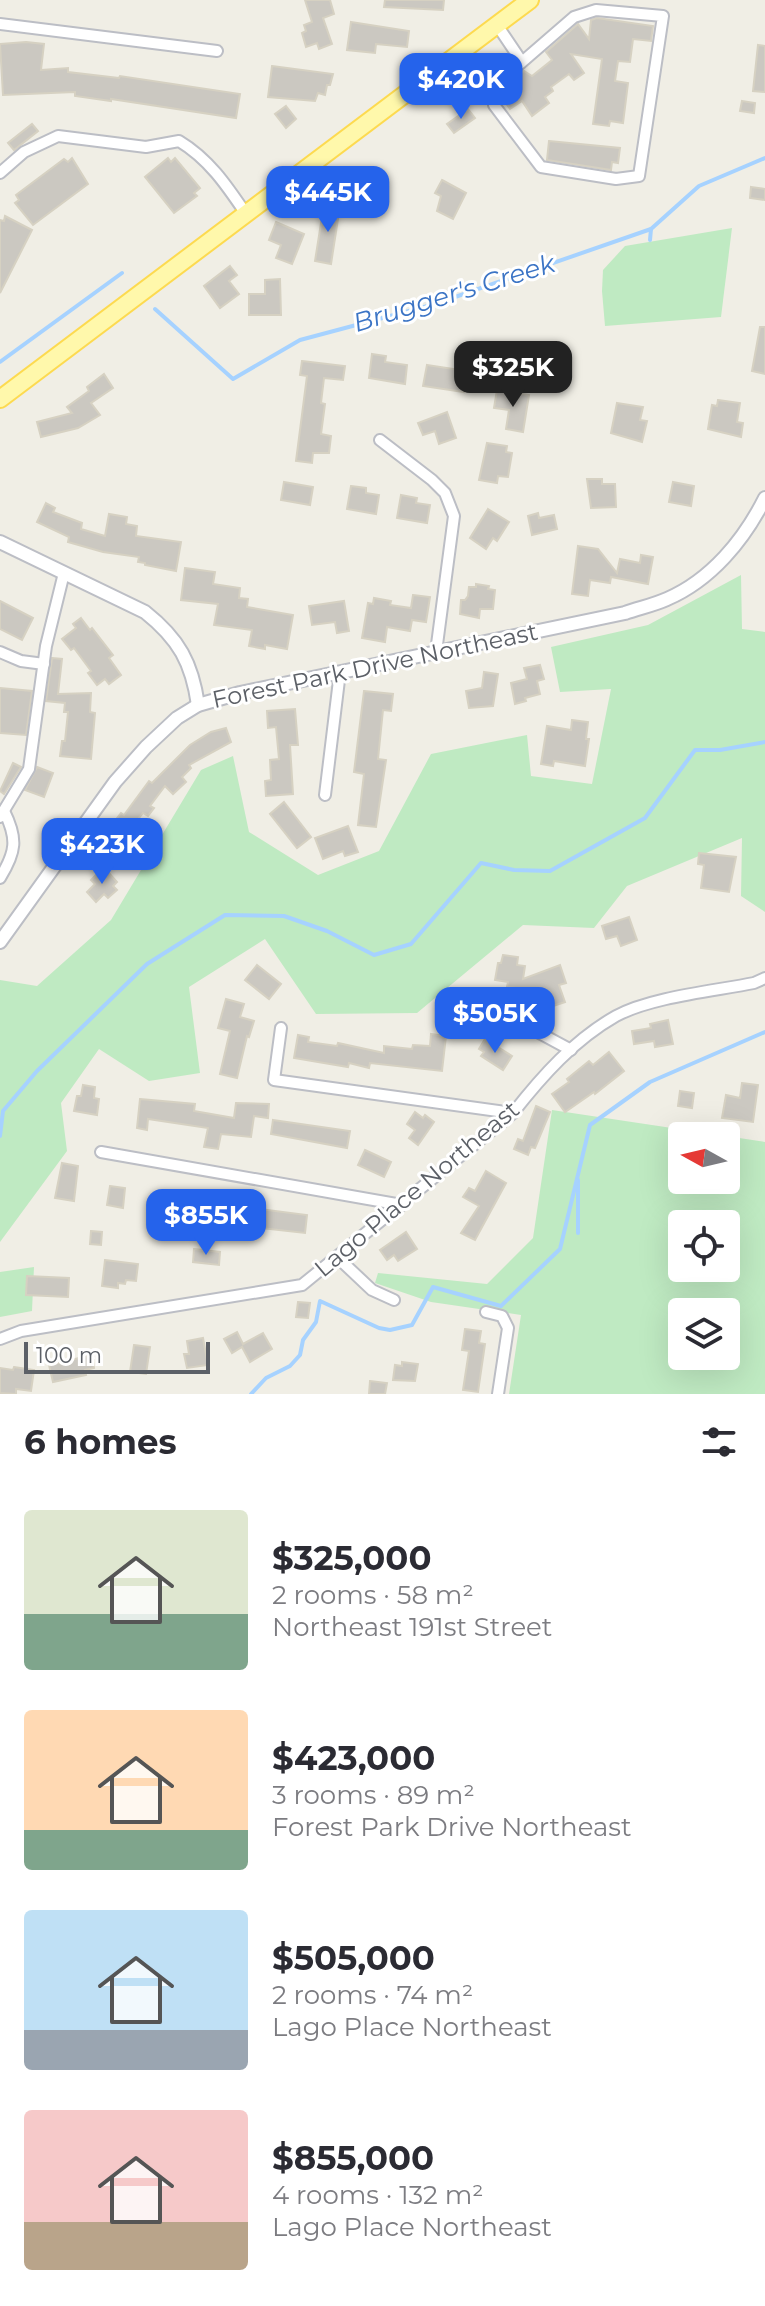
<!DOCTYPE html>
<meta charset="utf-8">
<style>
:root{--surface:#fff;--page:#f2f2f3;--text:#2b2b33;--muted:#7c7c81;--accent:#2563eb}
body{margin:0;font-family:Montserrat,sans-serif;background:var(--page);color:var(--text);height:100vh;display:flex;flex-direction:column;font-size:30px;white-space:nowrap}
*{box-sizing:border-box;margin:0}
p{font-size:26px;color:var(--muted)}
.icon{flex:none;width:44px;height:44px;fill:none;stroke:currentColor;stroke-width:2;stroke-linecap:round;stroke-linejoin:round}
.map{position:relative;height:1394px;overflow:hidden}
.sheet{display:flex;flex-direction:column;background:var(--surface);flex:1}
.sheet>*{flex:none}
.needle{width:52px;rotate:278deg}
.tools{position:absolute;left:668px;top:1122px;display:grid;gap:16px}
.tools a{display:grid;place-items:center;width:72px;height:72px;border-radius:8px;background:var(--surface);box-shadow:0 8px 32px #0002;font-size:40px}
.scale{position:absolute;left:24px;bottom:20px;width:186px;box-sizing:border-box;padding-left:8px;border:4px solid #5c6067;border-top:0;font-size:22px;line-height:28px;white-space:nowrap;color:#5c6067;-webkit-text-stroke:6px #fff;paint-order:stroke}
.price{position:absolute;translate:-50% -68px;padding:0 18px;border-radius:16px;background:var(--accent);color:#fff;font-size:26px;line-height:52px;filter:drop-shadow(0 2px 4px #0008)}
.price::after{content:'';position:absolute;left:50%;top:48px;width:24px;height:18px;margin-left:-12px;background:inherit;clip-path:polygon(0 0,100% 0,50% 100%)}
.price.selected{background:#222;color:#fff}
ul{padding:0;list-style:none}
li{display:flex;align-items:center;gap:24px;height:200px;padding:0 24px}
li span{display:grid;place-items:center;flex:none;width:224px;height:160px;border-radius:8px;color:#555}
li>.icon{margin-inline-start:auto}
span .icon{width:96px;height:96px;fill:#fffc;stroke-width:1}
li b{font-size:34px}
h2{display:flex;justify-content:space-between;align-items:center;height:96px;padding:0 24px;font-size:34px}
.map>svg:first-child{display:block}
.green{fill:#bfeac2;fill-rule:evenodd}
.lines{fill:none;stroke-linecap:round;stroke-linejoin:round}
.stream{stroke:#a6d2ff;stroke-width:4}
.building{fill:#cbc8c1;stroke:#d6d1c2;stroke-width:2}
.minor-casing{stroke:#bcbec5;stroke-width:14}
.tertiary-casing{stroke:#bcbec5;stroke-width:16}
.primary-casing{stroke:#fdda50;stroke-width:20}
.minor{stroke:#fff;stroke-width:10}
.tertiary{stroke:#fff;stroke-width:12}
.primary{stroke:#fff8ab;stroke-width:16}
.labels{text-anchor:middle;stroke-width:6;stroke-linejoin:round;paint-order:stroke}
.street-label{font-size:24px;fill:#5c6067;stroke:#fff}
.water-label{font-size:26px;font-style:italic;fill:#3b74c5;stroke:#fff}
</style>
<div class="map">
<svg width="765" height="1394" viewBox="0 0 765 1394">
<rect width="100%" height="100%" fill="#f0eee5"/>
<g class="green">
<polygon points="732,228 721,317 605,326 602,291 603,270 625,246"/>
<polygon points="741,575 742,629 765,632 765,912 741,896 742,838 627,886 594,928 523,925 417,1013 316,1014 265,939 189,987 200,1073 149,1081 99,1049 61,1103 67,1151 0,1242 0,980 37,986 111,920 201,770 233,756 249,832 318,875 379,851 431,754 527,735 531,776 592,784 611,689 560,692 551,647 648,625"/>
<path d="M552,1110L725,1136H682V1180H726V1136L765,1142V1394H509L521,1315L431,1302L375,1283L378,1273L487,1284L533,1238ZM682,1224H726V1268H682ZM682,1312H726V1356H682Z"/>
<polygon points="34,1267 32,1311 0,1317 0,1272"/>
</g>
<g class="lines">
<g class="stream">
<polyline points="650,240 651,229"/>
<polyline points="155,309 233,379 300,340 435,304 651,229 699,186 765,158"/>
<polyline points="0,362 122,273"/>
<polyline points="0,1136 3,1111 37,1071 147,964 225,915 284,916 327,931 374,955 411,944 481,863 514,870 550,871 645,818 695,750 720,750 765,742"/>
<polyline points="578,1180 578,1233"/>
<polyline points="251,1394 266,1378 290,1366 300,1355 303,1340 316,1322 320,1301 379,1328 390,1330 412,1325 433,1287 501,1306 560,1249 590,1125 650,1082 765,1032"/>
</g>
</g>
<g class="building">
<polygon points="305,0 330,0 334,14 323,18 332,44 319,49 317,43 306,47 302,33 306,31 304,25 312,22"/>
<polygon points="385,0 444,0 443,10 384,7"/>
<polygon points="597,18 653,26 651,41 633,39 630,62 618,61 615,81 628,83 623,123 610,121 609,126 593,124 602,59 571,54 584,73 574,80 569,74 551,87 553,91 545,97 549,103 532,116 522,101 510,109 503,99 514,92 507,87 511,81 524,71 532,76 552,60 546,52 578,24 589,39 591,20"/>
<polygon points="351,22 409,31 407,47 376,44 375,53 347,50"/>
<polygon points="26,42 44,44 41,70 68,68 68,72 119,78 120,76 240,94 236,118 111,99 111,101 75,96 75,92 3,95 0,44"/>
<polygon points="758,45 765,46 765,92 753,91"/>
<polygon points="272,66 333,74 330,85 327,85 325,95 318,93 315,101 268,97"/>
<polygon points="742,101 755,103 754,113 740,111"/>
<polygon points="286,106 296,119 286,128 275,114"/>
<polygon points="468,109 475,118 454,133 447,124"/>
<polygon points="32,124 38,131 14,150 8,143"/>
<polygon points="549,141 620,148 618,163 612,162 611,170 547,160"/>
<polygon points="72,158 88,184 33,225 15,203 19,200 16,195 64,159 68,162"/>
<polygon points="168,158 171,162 175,158 200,188 194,193 197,196 174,213 145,177"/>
<polygon points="442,180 466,193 453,219 437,211 441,196 435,193"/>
<polygon points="751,187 765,189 765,200 750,198"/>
<polygon points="324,204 340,206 331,264 315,261"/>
<polygon points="5,216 32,230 0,293 0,220 4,221"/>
<polygon points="276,222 304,234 292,264 276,258 281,245 269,240"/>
<polygon points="230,266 237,275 229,281 239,294 220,308 204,286"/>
<polygon points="280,279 281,315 249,315 249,294 265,294 265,280"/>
<polygon points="760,327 765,327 765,374 752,371"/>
<polygon points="372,354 386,356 385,362 407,365 405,384 369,378"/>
<polygon points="302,361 345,366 343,380 324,378 321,403 325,404 321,434 331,436 329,453 313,453 312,463 296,461 307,376 300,375"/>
<polygon points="427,365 467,371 464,392 423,386"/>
<polygon points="104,374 113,388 91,403 100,415 78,428 41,437 37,422 72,413 67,407 89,391 87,387"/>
<polygon points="497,390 529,395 523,432 506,429 509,410 494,408"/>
<polygon points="718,400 740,403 737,422 743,423 741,437 708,429 712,405 717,406"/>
<polygon points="617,403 643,407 640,420 647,421 642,442 611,433"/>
<polygon points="447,412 456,438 439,444 435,431 423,435 418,423"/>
<polygon points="487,443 507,446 506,452 512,453 508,477 498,476 497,483 479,480"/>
<polygon points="587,479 602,479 602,484 615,484 616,507 591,508"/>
<polygon points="284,482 313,487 310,505 281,500"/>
<polygon points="673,482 694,486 691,506 669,502"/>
<polygon points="351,486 366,488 366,493 379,495 376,514 347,509"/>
<polygon points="401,495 417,498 416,503 430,505 427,523 397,518"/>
<polygon points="46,503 55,508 53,512 82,523 81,529 105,536 109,514 127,517 126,524 137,526 136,536 181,542 176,571 145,565 145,563 138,562 139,557 103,552 68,542 69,537 37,522"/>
<polygon points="488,509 509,522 497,541 493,538 486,549 470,538"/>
<polygon points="538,513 539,518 554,515 557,529 532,535 528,516"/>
<polygon points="578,546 598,549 617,573 620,559 640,563 641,555 653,557 648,584 611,577 610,583 590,580 588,596 572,594"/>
<polygon points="185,568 215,572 213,584 240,588 239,598 248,599 247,607 293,615 287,649 265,645 265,649 249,646 252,630 214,625 218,604 181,600"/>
<polygon points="476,584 489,586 488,589 495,590 493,609 480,609 479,618 460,614 461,600 465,600 468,596 469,587 476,587"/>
<polygon points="413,595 430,597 426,622 412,620 410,631 387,627 385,642 362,638 368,603 373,604 374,598 391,601 390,605 411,608"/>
<polygon points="0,601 33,618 22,640 0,629"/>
<polygon points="344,601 349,631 337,633 335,622 312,625 309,606"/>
<polygon points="81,618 90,630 92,628 113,655 109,658 121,675 109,684 105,679 97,685 88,673 91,671 74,648 71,650 62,639 76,628 73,624"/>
<polygon points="52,658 62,659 58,694 91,693 90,712 95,713 91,759 60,756 62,741 65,741 68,712 64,712 65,703 46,701"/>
<polygon points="540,665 544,679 537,681 540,694 525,698 526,701 515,704 511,683 527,679 524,668"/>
<polygon points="484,672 498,674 493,706 469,708 466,691 482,688"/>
<polygon points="0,688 32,691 26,735 0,733"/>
<polygon points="364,691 393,694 391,711 383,710 378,759 386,760 376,827 358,825 364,774 354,772"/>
<polygon points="295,709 298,745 290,745 293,794 266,796 265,781 271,780 270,760 279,759 276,727 268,728 267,711"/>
<polygon points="572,720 588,722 586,739 589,739 585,766 554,761 553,766 541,764 547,726 571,730"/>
<polygon points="226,728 231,742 189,765 191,768 182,777 186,782 173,794 165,786 150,806 154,808 148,816 143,813 123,838 110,827 121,813 124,815 149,781 152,783 190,745 211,732"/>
<polygon points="13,763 21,767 4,794 0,791"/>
<polygon points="37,767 53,773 44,797 25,790"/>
<polygon points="284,802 311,837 297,848 270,814"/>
<polygon points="348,826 358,852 345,856 343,851 323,859 315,838"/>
<polygon points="699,853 736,857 729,892 701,888 704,865 698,864"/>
<polygon points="100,871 104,876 108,872 117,882 113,886 117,890 108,898 104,894 96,902 87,892 95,884 91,880"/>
<polygon points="629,917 637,940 621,946 617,936 606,939 602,926"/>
<polygon points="503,955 518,957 517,965 525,966 523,979 560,965 566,983 559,985 565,1002 547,1008 538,991 507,987 508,982 495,980 498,963 501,963"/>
<polygon points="257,965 281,984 269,999 245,980"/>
<polygon points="226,999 244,1004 240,1017 254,1021 249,1037 247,1036 237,1078 220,1074 230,1031 218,1028"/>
<polygon points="668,1020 673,1044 655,1047 654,1041 634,1044 632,1031 651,1028 650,1024"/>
<polygon points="431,1034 446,1036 442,1071 370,1063 369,1068 349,1063 348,1067 294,1058 298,1035 309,1037 308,1042 337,1046 338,1043 384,1053 384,1046 412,1049 413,1045 430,1046"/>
<polygon points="485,1039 512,1056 503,1070 481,1056 484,1052 479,1049"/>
<polygon points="609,1052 624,1071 595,1094 594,1092 565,1112 552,1094 569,1082 567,1079 589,1061 593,1065"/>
<polygon points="742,1083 758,1085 753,1122 722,1118 726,1095 740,1098"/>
<polygon points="83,1085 95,1087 94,1098 99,1099 97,1115 74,1111 77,1096 81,1096"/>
<polygon points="680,1091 694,1093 692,1108 678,1106"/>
<polygon points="140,1099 195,1104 194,1111 234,1118 236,1103 269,1104 268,1118 254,1116 251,1137 221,1134 218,1149 204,1147 208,1128 148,1119 147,1130 137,1128"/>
<polygon points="536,1106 550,1112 535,1148 531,1147 528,1155 514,1149 518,1139 523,1141"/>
<polygon points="415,1112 423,1118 425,1115 434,1122 418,1145 409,1138 415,1130 407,1124"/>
<polygon points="273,1120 350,1131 347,1148 271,1134"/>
<polygon points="365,1150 391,1162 384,1177 358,1165"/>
<polygon points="62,1163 78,1166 74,1201 55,1198"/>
<polygon points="486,1171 506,1183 475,1240 461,1233 479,1206 463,1197 469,1188 475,1191"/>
<polygon points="110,1186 125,1188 123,1208 107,1205"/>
<polygon points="188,1200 307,1215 305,1233 233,1225 232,1230 223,1229 224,1223 196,1219 195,1224 161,1219 163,1202 187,1206"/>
<polygon points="91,1231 102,1232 101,1245 90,1244"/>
<polygon points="406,1232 417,1249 398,1261 394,1255 387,1260 380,1250"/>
<polygon points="194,1249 220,1252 219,1265 193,1262"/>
<polygon points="105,1260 138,1264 136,1281 126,1280 125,1284 118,1283 118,1288 102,1286"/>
<polygon points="27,1276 69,1278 68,1297 26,1295"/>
<polygon points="298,1302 310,1303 308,1318 296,1317"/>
<polygon points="465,1329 481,1331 479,1343 485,1344 478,1392 463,1390 469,1351 462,1350"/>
<polygon points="237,1332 243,1344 263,1333 272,1349 250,1362 242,1347 232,1353 224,1339"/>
<polygon points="203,1338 208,1365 187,1368 184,1354 189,1354 187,1341"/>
<polygon points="134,1345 150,1347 146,1374 130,1372"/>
<polygon points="92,1355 94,1368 85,1370 86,1375 53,1382 49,1365"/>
<polygon points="402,1362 418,1364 415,1381 393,1380 395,1365 402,1366"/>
<polygon points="14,1367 34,1370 31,1391 16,1389 16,1394 0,1393 0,1368 13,1370"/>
<polygon points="370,1381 387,1383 385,1394 369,1394"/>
</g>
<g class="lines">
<g class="minor-casing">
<g id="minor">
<polyline points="0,24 217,51"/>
<polyline points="497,25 522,62 492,86 494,105 541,167 616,179 639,176 663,16 596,10 574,17 522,62"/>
<path d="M0,173L24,152L58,136L146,147L179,141C209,159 227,186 246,214"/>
<polyline points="380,440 432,480 445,493 454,516 436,652"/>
<polyline points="0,652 21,661 44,664"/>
<polyline points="325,795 340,672"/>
<polyline points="0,817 29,769 46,646 64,573"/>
<path d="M0,878C16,852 18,839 4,811"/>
<polyline points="444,1020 467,1000 482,1002 571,1050"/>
<polyline points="281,1028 274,1080 513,1113"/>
<polyline points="101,1152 402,1205"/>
<polyline points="337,1257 372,1290 394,1300"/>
<polyline points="486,1312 502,1316 508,1328 498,1394"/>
<path d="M0,1339L21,1331L302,1285L513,1113C542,1076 574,1040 616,1016C651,997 714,991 754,983L765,978"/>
</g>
</g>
<g class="tertiary-casing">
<g id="tertiary">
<path d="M0,542L145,612C179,639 192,663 198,705"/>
<path d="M0,942L115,782L146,747L177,718L198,705L240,693L625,613C639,608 654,605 667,599C711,580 744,540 765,498"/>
</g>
</g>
<g class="primary-casing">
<polyline id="primary" points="0,399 530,0"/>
</g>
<use href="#minor" class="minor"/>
<use href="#tertiary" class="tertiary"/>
<use href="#primary" class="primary"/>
</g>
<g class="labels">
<g class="street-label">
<text transform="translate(375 666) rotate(-12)" y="8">Forest Park Drive Northeast</text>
<text transform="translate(417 1189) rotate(-40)" y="8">Lago Place Northeast</text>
</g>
<g class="water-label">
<text transform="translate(454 293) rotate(-17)" y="9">Brugger's Creek</text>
</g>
</g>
</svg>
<div class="tools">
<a><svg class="needle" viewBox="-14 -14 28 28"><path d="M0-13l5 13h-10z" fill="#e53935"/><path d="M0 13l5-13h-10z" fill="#7c7c81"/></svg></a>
<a><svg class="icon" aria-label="locate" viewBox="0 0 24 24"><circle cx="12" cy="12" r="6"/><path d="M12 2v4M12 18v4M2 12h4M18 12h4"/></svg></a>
<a><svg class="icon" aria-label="layers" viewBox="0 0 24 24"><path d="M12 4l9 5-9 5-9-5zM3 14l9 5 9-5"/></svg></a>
</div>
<div class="scale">100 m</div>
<b class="price" style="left:461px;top:121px">$420K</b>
<b class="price" style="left:328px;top:234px">$445K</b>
<b class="price selected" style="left:513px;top:409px">$325K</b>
<b class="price" style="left:102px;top:886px">$423K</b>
<b class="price" style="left:495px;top:1055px">$505K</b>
<b class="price" style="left:206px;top:1257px">$855K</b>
</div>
<section class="sheet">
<h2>6 homes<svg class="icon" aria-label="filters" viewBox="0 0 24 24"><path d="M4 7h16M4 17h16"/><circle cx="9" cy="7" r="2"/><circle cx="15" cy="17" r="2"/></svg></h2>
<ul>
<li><span style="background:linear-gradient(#dfe7d0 65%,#7fa58c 0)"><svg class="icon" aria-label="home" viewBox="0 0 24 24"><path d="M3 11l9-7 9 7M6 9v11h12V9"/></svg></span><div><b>$325,000</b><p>2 rooms · 58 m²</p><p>Northeast 191st Street</p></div></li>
<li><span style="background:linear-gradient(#ffd9b3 75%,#7fa58c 0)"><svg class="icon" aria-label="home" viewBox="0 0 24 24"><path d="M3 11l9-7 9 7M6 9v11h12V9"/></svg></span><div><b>$423,000</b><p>3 rooms · 89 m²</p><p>Forest Park Drive Northeast</p></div></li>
<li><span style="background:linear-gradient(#bfe0f5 75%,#9aa5b1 0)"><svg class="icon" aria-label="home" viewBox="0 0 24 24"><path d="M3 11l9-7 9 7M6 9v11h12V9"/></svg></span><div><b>$505,000</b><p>2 rooms · 74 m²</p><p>Lago Place Northeast</p></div></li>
<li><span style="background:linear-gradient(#f6c9c9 70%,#b9a48a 0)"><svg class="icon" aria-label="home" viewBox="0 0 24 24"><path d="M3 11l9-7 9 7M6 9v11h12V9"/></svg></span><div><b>$855,000</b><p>4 rooms · 132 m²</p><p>Lago Place Northeast</p></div></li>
</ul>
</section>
